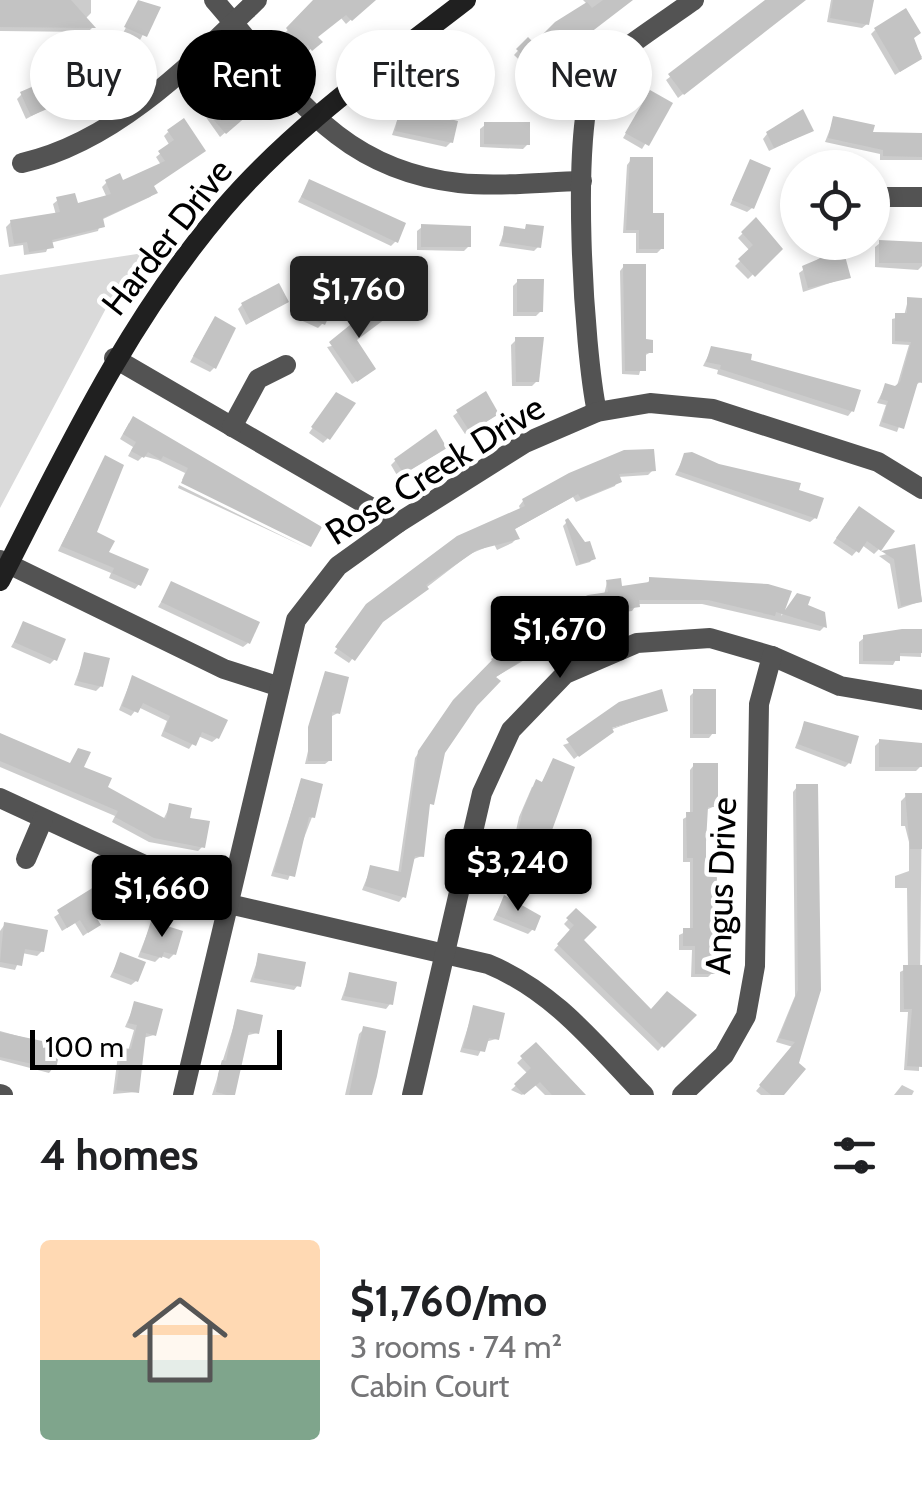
<!DOCTYPE html>
<meta charset="utf-8">
<style>
:root{--surface:#fff;--page:#f6f6f6;--text:#202124;--muted:#757577;--line:#e0e0e0;--accent:#000}
body{margin:0;font-family:Cabin,sans-serif;background:var(--page);color:var(--text);height:100vh;display:flex;flex-direction:column;font-size:38px;white-space:nowrap}
*{box-sizing:border-box;margin:0}
p{font-size:32px;color:var(--muted)}
.icon{flex:none;width:55px;height:55px;fill:none;stroke:currentColor;stroke-width:2;stroke-linecap:round;stroke-linejoin:round}
.map{position:relative;height:1095px;overflow:hidden}
.panel{display:flex;flex-direction:column;background:var(--surface);flex:1}
.panel>*{flex:none}
.hud{position:absolute;left:30px;top:30px;width:862px;height:90px;display:flex;gap:20px}
.controls{position:absolute;left:780px;top:150px;display:grid;gap:20px}
.controls a{display:grid;place-items:center;width:110px;height:110px;border-radius:50%;background:var(--surface);box-shadow:0 5px 15px #0003;font-size:50px}
.scale{position:absolute;left:30px;bottom:25px;width:252px;box-sizing:border-box;padding-left:10px;border:5px solid #000;border-top:0;font-size:28px;line-height:35px;white-space:nowrap;color:#000;-webkit-text-stroke:8px #fff;paint-order:stroke}
.price{position:absolute;translate:-50% -85px;padding:0 22px;border-radius:10px;background:var(--accent);color:#fff;font-size:32px;line-height:65px;filter:drop-shadow(0 2px 5px #0008)}
.price::after{content:'';position:absolute;left:50%;top:60px;width:30px;height:22px;margin-left:-15px;background:inherit;clip-path:polygon(0 0,100% 0,50% 100%)}
.price.selected{background:#222;color:#fff}
ul{padding:0;list-style:none}
li{display:flex;align-items:center;gap:30px;height:250px;padding:0 40px}
li+li{border-top:2px solid var(--line)}
li span{display:grid;place-items:center;flex:none;width:280px;height:200px;border-radius:10px;color:#555}
li>.icon{margin-inline-start:auto}
span .icon{width:120px;height:120px;fill:#fffc;stroke-width:1}
li b{font-size:42px}
h2{display:flex;justify-content:space-between;align-items:center;height:120px;padding:0 40px;font-size:42px}
.tag{padding:0 35px;border-radius:45px;background:var(--surface);box-shadow:0 5px 15px #0003;font-size:35px;line-height:90px}
.tag.selected{background:var(--accent);color:#fff}
.map>svg:first-child{display:block}
.green{fill:#dadada}
.shadow{fill:#0003}
.building{fill:#c3c3c3}
.lines{fill:none;stroke-linecap:round;stroke-linejoin:round}
.street{stroke:#535353;stroke-width:20}
.secondary{stroke:#202020;stroke-width:20}
.labels{text-anchor:middle;stroke-width:9;stroke-linejoin:round;paint-order:stroke}
.street-label{font-size:35px;fill:#000;stroke:#fff}
</style>
<div class="map">
<svg width="922" height="1095" viewBox="0 0 922 1095">
<rect width="100%" height="100%" fill="#fff"/>
<polygon class="green" points="150,252 112,297 0,508 0,275"/>
<g class="shadow">
<polygon points="0,0 91,0 91,13 85,19 92,28 88,32 0,31"/>
<polygon points="316,0 373,0 346,24 341,18 316,37 319,42 306,53 302,48 297,52 283,35"/>
<polygon points="583,0 629,0 580,38 576,32 535,75 514,55 528,40 534,46 587,4"/>
<polygon points="770,0 795,0 793,8 678,98 666,80"/>
<polygon points="831,0 871,0 867,24 862,28 827,22"/>
<polygon points="140,1 157,8 140,40 123,33"/>
<polygon points="875,30 912,39 922,57 895,75 871,34"/>
<polygon points="107,45 119,59 86,88 74,74"/>
<polygon points="214,91 226,105 252,109 220,137 198,106"/>
<polygon points="650,93 670,104 642,149 623,138"/>
<polygon points="22,94 58,102 26,119 17,99"/>
<polygon points="401,109 451,142 446,147 392,135"/>
<polygon points="834,119 870,134 922,135 922,160 880,160 880,154 825,142"/>
<polygon points="485,125 528,144 523,149 480,147 480,129"/>
<polygon points="811,131 769,151 763,139 767,134"/>
<polygon points="168,132 202,151 152,186 155,192 150,197 101,220 98,231 50,243 46,252 24,255 23,245 9,247 6,227 11,222 56,215 53,204 58,200 76,206 107,198 102,187 106,183 122,184 161,165 156,157 170,146 164,136"/>
<polygon points="631,160 662,248 657,253 636,253 636,233 623,233 627,165"/>
<polygon points="750,162 752,208 747,212 730,205"/>
<polygon points="309,182 396,241 391,246 298,202"/>
<polygon points="756,220 780,249 748,279 735,266 750,251 738,238"/>
<polygon points="422,227 469,246 464,251 417,250 417,231"/>
<polygon points="505,229 541,229 539,246 534,251 499,246"/>
<polygon points="880,243 922,245 922,266 918,270 875,267 875,247"/>
<polygon points="828,252 848,277 803,292 799,273"/>
<polygon points="624,266 643,342 651,352 644,356 639,375 622,374 620,271"/>
<polygon points="518,281 541,311 536,316 513,316 513,286"/>
<polygon points="305,298 323,323 318,328 294,317"/>
<polygon points="908,300 922,300 922,381 914,386 897,432 879,426 886,405 877,403 885,386 896,389 909,345 892,344 892,319 904,316"/>
<polygon points="286,302 246,325 238,309 242,305"/>
<polygon points="211,324 214,368 210,372 190,362"/>
<polygon points="516,340 537,381 532,386 512,386 511,345"/>
<polygon points="354,341 369,372 352,384 327,347"/>
<polygon points="712,348 748,361 852,411 848,416 717,374 718,370 703,366"/>
<polygon points="332,400 328,438 323,443 309,433"/>
<polygon points="458,412 492,418 465,434 453,416"/>
<polygon points="129,423 310,544 182,480 185,473 158,460 143,456 138,461 128,456 133,447 120,439"/>
<polygon points="440,452 398,477 391,465 396,460"/>
<polygon points="685,455 796,491 815,518 810,522 675,475"/>
<polygon points="105,458 93,533 106,553 139,584 135,589 109,578 111,573 58,551"/>
<polygon points="653,470 648,475 618,477 615,486 576,502 573,497 513,530 517,538 512,543 497,550 494,544 470,554 379,624 349,663 334,653 367,606 521,511 519,506 523,501 571,475"/>
<polygon points="179,485 307,548 178,488"/>
<polygon points="854,513 879,549 874,554 862,545 852,556 833,543"/>
<polygon points="567,522 593,558 590,562 576,566 563,526"/>
<polygon points="913,547 922,601 898,609 890,564 879,556"/>
<polygon points="650,580 789,593 781,616 793,601 805,606 824,627 820,631 702,604 637,604 632,611 582,618 580,627 494,678 443,752 427,808 422,856 411,860 403,897 399,902 362,890 371,868 398,874 415,758 449,708 493,662 491,659 604,595 607,582 620,589 645,585"/>
<polygon points="172,584 248,643 243,647 158,607"/>
<polygon points="24,624 55,659 50,664 11,647"/>
<polygon points="922,632 921,657 898,656 893,665 859,664 859,642 864,638"/>
<polygon points="85,655 101,686 96,691 74,685"/>
<polygon points="326,674 338,713 330,717 330,760 325,764 305,764"/>
<polygon points="132,678 217,738 212,742 198,736 189,749 161,736 167,721 138,707 131,716 119,710"/>
<polygon points="694,692 713,733 709,738 690,738 690,696"/>
<polygon points="665,710 610,730 574,759 563,745"/>
<polygon points="804,724 849,763 845,767 795,748"/>
<polygon points="0,736 69,766 79,751 81,768 105,788 163,820 170,806 187,820 203,846 198,851 149,842 112,822 115,816 0,767"/>
<polygon points="879,742 921,766 916,771 875,771 875,746"/>
<polygon points="554,761 549,831 540,836 529,867 509,863 519,817 532,787 541,784"/>
<polygon points="694,765 715,806 706,810 704,874 713,972 708,977 691,977 692,950 679,950 679,935 690,930 690,862 683,862 683,819 690,815 690,770"/>
<polygon points="301,781 312,817 288,880 271,876"/>
<polygon points="797,787 816,787 796,1064 781,1095 761,1095 756,1091 793,1047 776,1042 795,996 793,792"/>
<polygon points="906,796 922,796 919,1071 904,1070 908,1012 900,1012 900,972 908,968 907,888 895,888 895,876 909,871 909,842 905,826 901,826 901,801"/>
<polygon points="93,891 93,929 83,936 75,923 62,931 54,917"/>
<polygon points="504,898 533,929 528,934 493,920"/>
<polygon points="576,911 581,940 651,1012 677,1029 658,1051 554,950 571,931 564,924"/>
<polygon points="5,924 42,951 37,956 22,953 15,970 0,967 0,931"/>
<polygon points="151,924 174,954 169,959 161,956 155,962 138,957"/>
<polygon points="121,955 136,981 131,985 110,977"/>
<polygon points="259,956 298,985 294,990 250,982"/>
<polygon points="350,975 390,1004 386,1009 341,1000"/>
<polygon points="135,1004 154,1035 143,1038 136,1092 113,1094 118,1055 128,1051 134,1030 125,1027"/>
<polygon points="474,1008 496,1039 485,1042 478,1056 460,1052"/>
<polygon points="238,1012 257,1033 245,1036 231,1095 212,1095"/>
<polygon points="364,1029 367,1095 345,1095 359,1034"/>
<polygon points="0,1031 58,1047 53,1068 49,1073 0,1060"/>
<polygon points="536,1045 581,1095 545,1095 534,1084 522,1095 511,1090 528,1074 517,1063"/>
<polygon points="902,1085 914,1091 912,1095 894,1095"/>
</g>
<g class="building">
<polygon points="0,0 71,0 96,28 0,27"/>
<polygon points="138,0 161,7 147,37 124,27"/>
<polygon points="313,0 376,0 352,21 346,15 318,37 323,42 312,51 308,45 303,49 286,28"/>
<polygon points="603,0 633,0 586,36 582,30 541,73 516,49 528,37 534,43 555,22 587,2 592,8"/>
<polygon points="765,0 806,0 684,95 668,74"/>
<polygon points="833,0 874,0 869,25 830,18"/>
<polygon points="906,8 921,33 914,38 922,59 900,72 874,28"/>
<polygon points="107,42 122,59 92,85 77,68"/>
<polygon points="50,79 61,103 31,116 20,92"/>
<polygon points="214,87 226,101 239,90 255,109 226,134 200,104"/>
<polygon points="650,90 673,103 649,146 625,133"/>
<polygon points="400,106 458,121 453,143 395,131"/>
<polygon points="803,109 814,131 774,148 766,132"/>
<polygon points="833,116 875,125 873,132 922,133 922,157 883,156 883,150 828,138"/>
<polygon points="184,118 206,151 154,186 158,193 103,218 105,227 52,240 54,248 29,252 27,242 14,244 10,220 60,212 56,197 75,193 78,203 111,194 105,180 120,173 123,180 165,161 158,151 174,140 167,130"/>
<polygon points="484,122 530,122 530,145 484,144"/>
<polygon points="630,157 653,157 653,213 664,213 664,249 639,249 639,230 626,230"/>
<polygon points="750,159 771,168 754,209 732,200"/>
<polygon points="309,179 406,223 398,243 301,197"/>
<polygon points="756,217 783,249 755,277 738,259 753,245 741,232"/>
<polygon points="421,224 471,226 471,247 421,247"/>
<polygon points="526,224 544,226 541,248 502,242 504,226 525,229"/>
<polygon points="879,240 922,242 922,263 879,263"/>
<polygon points="842,245 851,278 808,288 802,266 828,255 826,250"/>
<polygon points="623,264 646,264 646,339 653,340 653,353 646,353 646,371 625,371"/>
<polygon points="517,279 544,279 543,312 517,312"/>
<polygon points="279,283 289,302 251,322 241,303"/>
<polygon points="304,295 334,305 325,325 296,312"/>
<polygon points="907,297 922,298 922,383 918,382 904,429 882,422 888,401 880,399 885,383 895,386 900,382 911,342 895,341 895,313 907,313"/>
<polygon points="382,299 393,313 357,340 376,369 357,382 329,342"/>
<polygon points="215,316 236,328 216,369 193,356"/>
<polygon points="515,337 544,337 539,382 516,382"/>
<polygon points="711,346 752,354 751,360 861,390 854,412 720,369 721,365 706,362"/>
<polygon points="486,391 499,414 470,432 456,410"/>
<polygon points="336,392 356,403 330,440 311,427"/>
<polygon points="133,416 322,527 311,547 181,483 188,468 163,456 161,460 148,452 144,458 131,451 136,442 123,434"/>
<polygon points="436,429 447,448 404,474 394,459"/>
<polygon points="654,449 656,471 619,474 622,482 581,499 578,494 515,529 520,539 477,550 426,585 429,589 383,622 355,661 335,647 366,604 457,536 525,506 522,499 569,473 624,450"/>
<polygon points="692,452 719,464 801,483 799,490 824,498 817,519 678,471 684,453"/>
<polygon points="105,455 124,465 97,532 115,541 109,552 149,569 141,586 112,573 114,568 61,546"/>
<polygon points="859,506 895,531 881,551 867,541 859,553 836,538"/>
<polygon points="568,518 585,542 590,541 596,559 580,564 565,520"/>
<polygon points="915,544 922,602 901,606 894,559 881,551"/>
<polygon points="649,577 768,584 792,591 785,610 797,593 811,597 808,605 825,612 827,628 776,612 775,616 708,600 639,600 640,607 584,615 588,623 556,638 496,677 501,681 477,706 445,753 434,805 430,804 424,857 415,856 406,898 365,886 370,865 401,872 418,751 453,700 496,656 494,652 550,612 588,595 608,592 606,580 621,578 622,586 649,582"/>
<polygon points="171,581 260,622 250,644 161,602"/>
<polygon points="23,621 66,639 57,661 14,642"/>
<polygon points="902,629 922,629 922,653 900,653 900,661 863,661 863,635"/>
<polygon points="84,652 110,658 103,687 77,681"/>
<polygon points="325,671 349,677 340,714 332,712 332,761 308,761 308,727"/>
<polygon points="132,675 228,720 219,739 202,732 196,746 164,731 170,716 143,703 138,713 122,706"/>
<polygon points="662,689 668,711 612,728 614,732 579,757 566,739 619,702"/>
<rect x="693" y="689" width="23" height="45"/>
<polygon points="804,721 859,736 851,764 798,744"/>
<polygon points="0,733 70,763 78,748 91,752 84,767 112,778 108,787 166,819 169,803 192,808 190,818 210,821 205,848 154,838 115,817 118,811 0,761"/>
<polygon points="879,739 922,743 922,767 879,767"/>
<polygon points="553,758 575,767 551,833 544,831 536,864 512,858 523,810 536,779 542,782"/>
<polygon points="693,763 718,763 718,807 708,807 706,842 706,871 717,871 716,974 695,974 695,946 683,946 683,928 693,928 693,858 687,858 686,812 693,812"/>
<polygon points="301,778 323,784 315,818 309,817 295,877 274,872"/>
<polygon points="796,784 818,784 821,990 799,1063 806,1069 784,1095 771,1095 759,1085 795,1042 779,1038 798,990"/>
<polygon points="905,793 922,793 922,849 910,849"/>
<polygon points="94,887 105,905 93,912 101,925 88,933 80,920 67,928 57,910"/>
<polygon points="504,895 541,916 535,931 496,915"/>
<polygon points="576,908 597,927 584,940 651,1009 667,991 697,1015 664,1048 557,944 574,925 566,918"/>
<polygon points="151,921 183,931 176,955 164,952 162,958 141,952"/>
<polygon points="4,922 48,930 44,952 25,949 22,966 0,962"/>
<polygon points="120,952 146,962 138,982 113,972"/>
<polygon points="258,953 306,962 301,987 254,978"/>
<polygon points="903,965 922,965 922,1067 907,1066 912,1009 904,1009"/>
<polygon points="349,972 397,982 393,1005 344,996"/>
<polygon points="134,1001 163,1009 156,1036 146,1033 139,1093 116,1090 122,1048 131,1049 137,1025 128,1023"/>
<polygon points="473,1005 505,1013 499,1040 489,1038 485,1052 463,1048"/>
<polygon points="237,1009 263,1015 259,1034 249,1032 235,1095 227,1095 216,1092 218,1074 222,1060 226,1061"/>
<polygon points="363,1026 386,1031 377,1076 372,1095 349,1095"/>
<polygon points="0,1032 61,1045 56,1069 0,1057"/>
<polygon points="536,1042 586,1095 552,1095 540,1082 524,1095 514,1084 531,1068 520,1056"/>
</g>
<g class="lines">
<g class="street">
<path d="M214,0C290,87 334,169 459,183C499,187 542,182 582,181"/>
<path d="M22,163C115,142 190,65 257,0"/>
<polyline points="872,197 922,197"/>
<polyline points="114,358 398,523"/>
<path d="M597,412C584,352 569,125 596,75C606,58 674,15 694,0"/>
<polyline points="232,427 258,379 286,365"/>
<polyline points="0,560 224,669 277,686"/>
<path d="M0,798L229,904L488,964C554,991 596,1045 644,1095"/>
<polyline points="26,859 43,819"/>
<polyline points="0,1094 3,1095"/>
<polyline points="183,1095 296,620 338,566 398,523 525,443 597,412 650,403 713,409 878,462 922,489"/>
<polyline points="412,1095 482,793 511,730 565,674 637,643 710,638 772,656 840,686 922,700"/>
<polyline points="682,1095 724,1055 746,1016 755,966 759,704 772,656"/>
</g>
<path class="secondary" d="M0,581C67,450 127,322 223,209C293,127 382,65 466,0"/>
</g>
<g class="labels">
<g class="street-label">
<text transform="translate(167 237) rotate(-52)" y="12">Harder Drive</text>
<text transform="translate(435 470) rotate(-32)" y="12">Rose Creek Drive</text>
<text transform="translate(721 886) rotate(-88)" y="12">Angus Drive</text>
</g>
</g>
</svg>
<div class="controls">
<a><svg class="icon" aria-label="locate" viewBox="0 0 24 24"><circle cx="12" cy="12" r="6"/><path d="M12 2v4M12 18v4M2 12h4M18 12h4"/></svg></a>
</div>
<div class="scale">100 m</div>
<b class="price selected" style="left:359px;top:341px">$1,760</b>
<b class="price" style="left:560px;top:681px">$1,670</b>
<b class="price" style="left:518px;top:914px">$3,240</b>
<b class="price" style="left:162px;top:940px">$1,660</b>
<div class="hud">
<a class="tag">Buy</a>
<a class="tag selected">Rent</a>
<a class="tag">Filters</a>
<a class="tag">New</a>
</div>
</div>
<section class="panel">
<h2>4 homes<svg class="icon" aria-label="filters" viewBox="0 0 24 24"><path d="M4 7h16M4 17h16"/><circle cx="9" cy="7" r="2"/><circle cx="15" cy="17" r="2"/></svg></h2>
<ul>
<li><span style="background:linear-gradient(#ffd9b3 60%,#7fa58c 0)"><svg class="icon" aria-label="home" viewBox="0 0 24 24"><path d="M3 11l9-7 9 7M6 9v11h12V9"/></svg></span><div><b>$1,760/mo</b><p>3 rooms · 74 m²</p><p>Cabin Court</p></div></li>
</ul>
</section>
